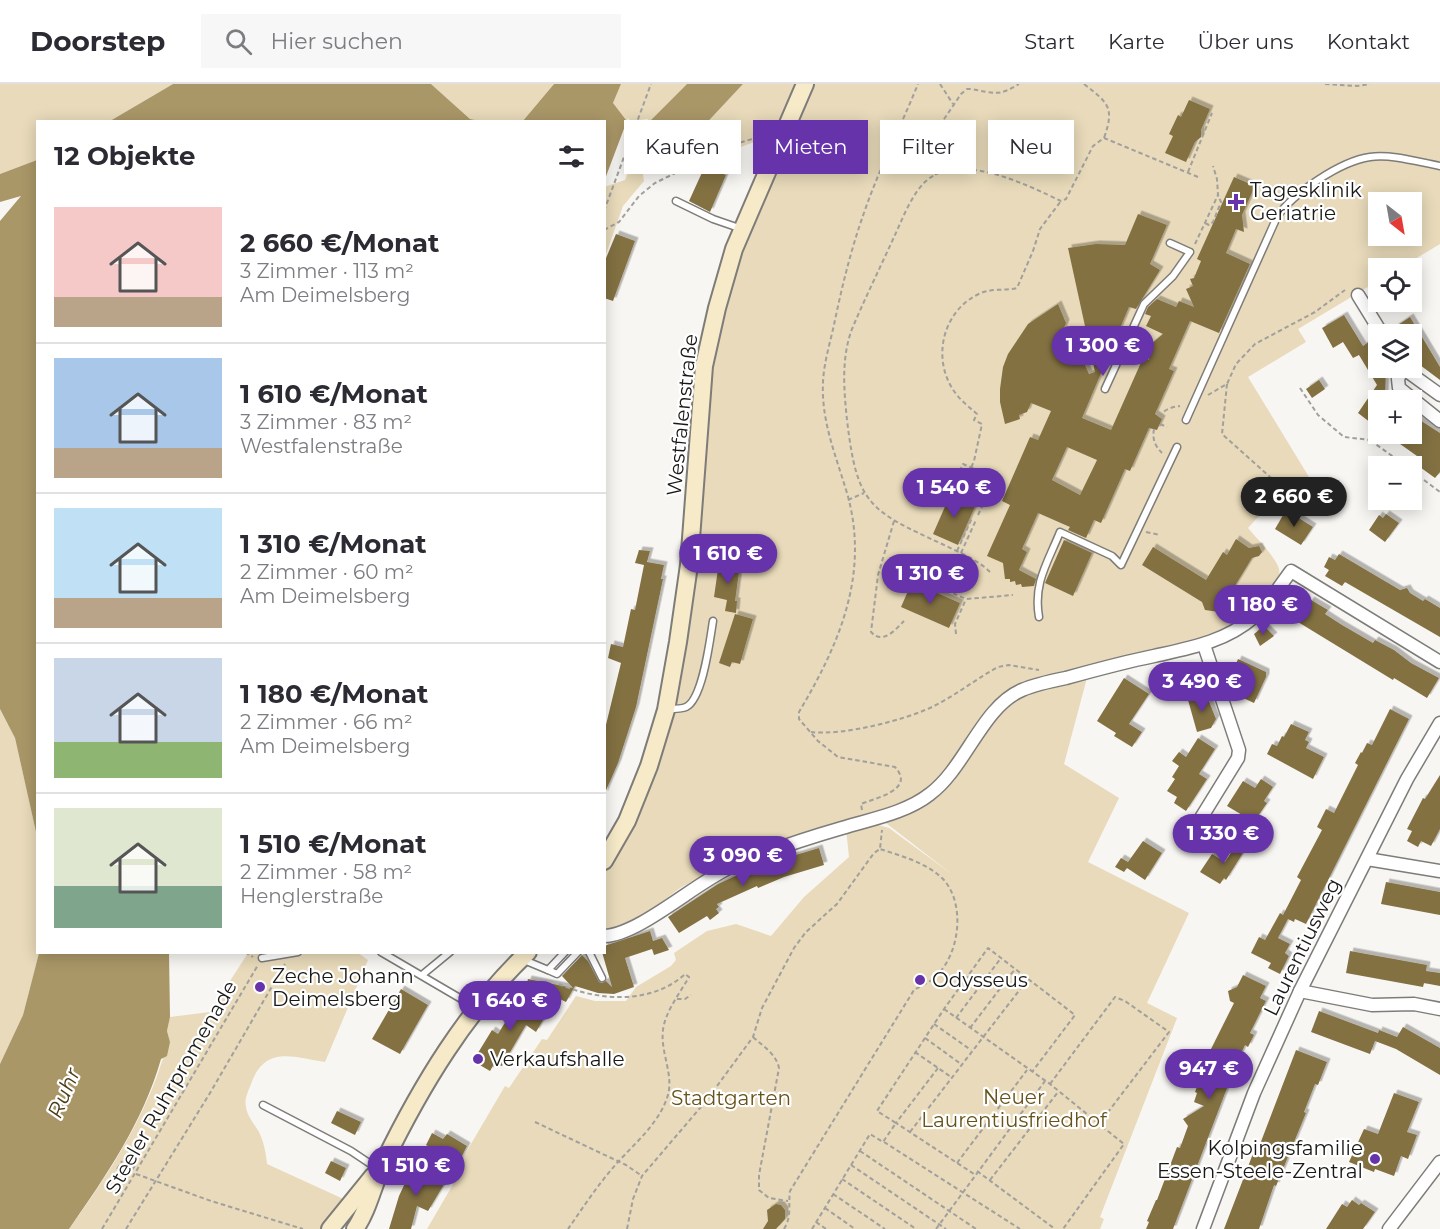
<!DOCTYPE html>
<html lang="de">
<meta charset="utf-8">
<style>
:root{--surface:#fff;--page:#f7f7f7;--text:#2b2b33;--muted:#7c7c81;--line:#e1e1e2;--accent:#63a}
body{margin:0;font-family:Montserrat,sans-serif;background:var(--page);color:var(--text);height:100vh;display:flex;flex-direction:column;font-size:22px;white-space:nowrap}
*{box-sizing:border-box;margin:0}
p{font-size:20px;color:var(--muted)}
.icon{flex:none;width:33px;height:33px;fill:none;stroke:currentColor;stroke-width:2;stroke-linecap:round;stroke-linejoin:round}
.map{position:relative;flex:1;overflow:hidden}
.details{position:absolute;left:36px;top:36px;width:570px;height:834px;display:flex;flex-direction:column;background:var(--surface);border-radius:0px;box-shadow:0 3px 15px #0003}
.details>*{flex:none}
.hud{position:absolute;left:624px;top:36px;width:570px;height:54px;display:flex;gap:12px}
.needle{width:39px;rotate:149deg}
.fabs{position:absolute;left:1368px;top:108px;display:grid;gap:12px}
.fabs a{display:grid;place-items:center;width:54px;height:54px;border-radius:0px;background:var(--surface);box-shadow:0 3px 15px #0003;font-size:30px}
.price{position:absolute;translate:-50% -51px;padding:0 14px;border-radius:21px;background:var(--accent);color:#fff;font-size:20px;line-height:39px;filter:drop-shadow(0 2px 3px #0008)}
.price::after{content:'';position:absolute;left:50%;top:36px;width:18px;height:14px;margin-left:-9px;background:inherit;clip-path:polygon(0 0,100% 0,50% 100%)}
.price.current{background:#222;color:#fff}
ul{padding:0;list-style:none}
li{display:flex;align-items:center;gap:18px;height:150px;padding:0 18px}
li+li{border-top:2px solid var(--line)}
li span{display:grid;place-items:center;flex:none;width:168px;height:120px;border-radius:0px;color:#555}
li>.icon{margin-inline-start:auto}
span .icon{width:72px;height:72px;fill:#fffc;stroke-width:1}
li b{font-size:26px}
h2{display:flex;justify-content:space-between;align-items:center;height:72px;padding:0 18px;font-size:26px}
.chip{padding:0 21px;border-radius:0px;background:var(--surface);box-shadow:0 3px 15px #0003;font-size:21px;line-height:54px}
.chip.current{background:var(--accent);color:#fff}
header{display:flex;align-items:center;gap:36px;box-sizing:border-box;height:84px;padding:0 30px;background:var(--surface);border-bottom:2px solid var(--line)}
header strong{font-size:28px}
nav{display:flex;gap:33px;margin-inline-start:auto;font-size:21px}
.search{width:420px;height:54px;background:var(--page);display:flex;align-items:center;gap:15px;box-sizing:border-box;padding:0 21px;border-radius:0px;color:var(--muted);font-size:22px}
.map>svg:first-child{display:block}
.green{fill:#e8daba;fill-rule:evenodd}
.water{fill:#aa9768}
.pier{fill:#f8f6f2}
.building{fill:#837143;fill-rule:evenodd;filter:url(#shadow)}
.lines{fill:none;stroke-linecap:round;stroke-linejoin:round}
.service-casing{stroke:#7d7c79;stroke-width:9}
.minor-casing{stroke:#7d7c79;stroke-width:15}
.secondary-casing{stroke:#7d7c79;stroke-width:20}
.path{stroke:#a1a09d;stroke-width:2;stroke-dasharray:4.5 3;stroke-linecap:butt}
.service{stroke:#fff;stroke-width:6}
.minor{stroke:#fff;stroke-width:12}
.secondary{stroke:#f6eac8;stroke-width:16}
.poi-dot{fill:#63a;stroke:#fff;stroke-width:2}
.labels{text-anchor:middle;stroke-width:4.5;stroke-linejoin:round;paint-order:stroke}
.poi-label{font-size:20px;fill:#181817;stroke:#fff;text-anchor:start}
.street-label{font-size:20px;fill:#181817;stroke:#fff}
.park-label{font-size:20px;fill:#66521a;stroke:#fff}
.water-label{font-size:21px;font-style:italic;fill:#4b3c16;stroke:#fff}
</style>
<header>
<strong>Doorstep</strong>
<div class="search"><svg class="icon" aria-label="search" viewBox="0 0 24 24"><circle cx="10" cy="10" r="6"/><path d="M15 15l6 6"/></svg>Hier suchen</div>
<nav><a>Start</a><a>Karte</a><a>Über uns</a><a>Kontakt</a></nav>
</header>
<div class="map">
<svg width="1440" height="1145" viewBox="0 0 1440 1145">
<defs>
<filter id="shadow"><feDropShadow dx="3.5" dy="-3.5" stdDeviation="0" flood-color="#0004"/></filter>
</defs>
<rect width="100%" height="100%" fill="#f8f6f2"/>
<g class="green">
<polygon points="0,0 173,0 110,37 38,38 37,76 0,90"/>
<polygon points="431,0 554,0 522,38 480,37 470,35"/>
<polygon points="621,0 687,0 649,38 628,40 613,19"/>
<polygon points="743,0 803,0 783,47 672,89 656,77 700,46"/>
<path d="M808,0H1440V160L1400,184H1378V197L1298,245L1306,258L1248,293L1309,393L1256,435L1248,444C1256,454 1276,473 1279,485C1285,511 1222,545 1203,555L1025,602L935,699L911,715L721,782L680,804L623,847L605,846V778L666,626L717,224ZM1378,118H1412V152H1378Z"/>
<polygon points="642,84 644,97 623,122 605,173 604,100"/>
<polygon points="1088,590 1064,680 1119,714 1088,778 1189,829 1147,919 1177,934 1100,1133 1104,1135 1100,1145 427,1145 455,1097 451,1094 505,1002 509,1004 542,955 547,956 576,912 595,917 626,917 636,903 671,882 676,876 674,869 707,847 736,840 771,852 804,813 849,773 846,745 868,738 889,744 953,791 886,739 918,726 942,709 1004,625 1020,614"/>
<polygon points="0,625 15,654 36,748 38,868 39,869 23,931 0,980"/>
<path d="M248,869H358L368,876L325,978C292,973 265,961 251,1000C248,1008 244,1015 246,1023C247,1032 255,1041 259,1048C264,1059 266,1069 267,1080L350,1118L328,1145H69C101,1101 131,1056 152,1005C159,989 162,974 170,958L167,947L170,933L210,928Z"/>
</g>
<g class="water">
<polygon points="173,0 431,0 470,35 480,37 110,37"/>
<polygon points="554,0 621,0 613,19 629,40 649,38 687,0 743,0 700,46 656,77 605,100 604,38 522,38"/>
<polygon points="37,76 38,76 37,765 36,748 15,654 0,625 0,137 21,112 0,118 0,90"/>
<path d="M39,869H169L170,933L167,947L170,958L167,972L161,975C143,1038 106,1092 69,1145H0V980L23,931Z"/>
</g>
<polygon class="pier" points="628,34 630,37 648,35 625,96 604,103 605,95"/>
<g class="building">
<polygon points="1189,16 1210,25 1201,46 1201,53 1195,58 1186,78 1165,69 1173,52 1169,50 1178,31 1181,33"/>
<polygon points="705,82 726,91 710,128 689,117"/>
<path d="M1234,93L1255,102L1242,131L1244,148L1236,145L1226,169L1250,180L1219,249L1190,237L1169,285L1174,287L1155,330L1162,335L1157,346L1149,344L1130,387L1125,385L1101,439L1094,436L1086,454L1068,446L1070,443L1038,429L1022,465L1027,468L1019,486L1036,495L1034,502L1022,503L1021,500L1016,501L1015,497L1010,498V495H1005L1003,479L987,472L1010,421L1002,417L1030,353L1038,356L1051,327L1031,319L1027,328L1019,331L1020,335L1005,340L1000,318V305L1003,283L1008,270L1028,240L1058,220L1066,239L1060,254L1076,261L1089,290L1095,288L1068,164L1096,160L1125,161L1138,130L1167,141L1150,180L1160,186L1136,225L1129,223L1082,334L1111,346L1143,274L1149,276L1151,260L1163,250L1146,242L1151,232L1145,230L1148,223L1157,215L1176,223L1179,217L1194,223L1186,205L1193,202L1190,195L1194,194L1201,177L1197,175ZM1067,363L1097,376L1080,411L1052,396Z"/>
<polygon points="616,150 635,157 613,217 604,214 604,179"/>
<polygon points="1344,231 1363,262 1370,257 1378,271 1378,284 1386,284 1385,316 1378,316 1378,328 1371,339 1358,329 1377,301 1359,271 1353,274 1343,258 1333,264 1322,244"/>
<polygon points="1410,233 1440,283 1440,296 1420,281 1412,270 1412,250 1400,250 1395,243"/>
<polygon points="1319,296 1325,305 1312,314 1306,305"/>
<polygon points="1412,331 1440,349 1440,388 1435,394 1413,378 1417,372 1386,350 1412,350"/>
<polygon points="951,409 976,420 958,461 933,450"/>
<polygon points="1286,426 1313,443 1301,461 1275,445"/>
<polygon points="1386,430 1399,439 1385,458 1369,446 1379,431 1383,434"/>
<polygon points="1236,455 1249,464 1259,462 1262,468 1259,472 1252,474 1219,528 1205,526 1202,518 1142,481 1153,463 1206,496 1223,468 1227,471"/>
<polygon points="1064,456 1092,469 1073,512 1045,499"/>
<polygon points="639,466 650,467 647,478 664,481 661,495 663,495 636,623 618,679 604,711 604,649 621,579 608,574 611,560 623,563 631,525 635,526 644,481 635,479"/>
<polygon points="1339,470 1400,506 1407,504 1410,509 1423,517 1425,515 1440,524 1440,553 1345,498 1342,502 1325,492 1329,486 1324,483 1329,473 1335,476"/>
<polygon points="719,478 740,481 735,517 737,517 736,529 725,527 727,516 714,513"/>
<polygon points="912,498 960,519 949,544 901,523"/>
<polygon points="1311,516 1328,526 1325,530 1342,541 1373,559 1375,556 1394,566 1411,579 1439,594 1427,614 1394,594 1393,596 1298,538 1301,532 1296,529 1302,519 1307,522"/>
<polygon points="735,530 753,535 740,580 732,578 730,583 719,579"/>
<polygon points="1264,542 1274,552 1260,562 1254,550"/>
<polygon points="1238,575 1266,588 1266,593 1254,619 1239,612 1241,609 1235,591 1232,590"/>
<polygon points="1173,584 1182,590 1184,605 1166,609 1161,587"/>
<polygon points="1124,594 1149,610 1129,640 1142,648 1132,663 1114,652 1116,649 1097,637"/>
<polygon points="1206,610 1216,635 1211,644 1197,648 1188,616"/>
<polygon points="1390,625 1409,635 1306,840 1295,835 1294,838 1288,835 1278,854 1290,860 1285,869 1289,872 1280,890 1268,884 1271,879 1251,869 1259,853 1265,856 1280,829 1283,831 1301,796 1297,793 1322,746 1317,743 1326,725 1334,729 1358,681 1355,679 1361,668 1362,669 1367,659 1372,661"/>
<polygon points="1291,640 1309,648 1305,656 1309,658 1306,664 1324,673 1313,695 1267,670 1272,660 1277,662 1282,652 1284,653"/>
<polygon points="1198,654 1215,665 1199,690 1207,695 1186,727 1174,719 1177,713 1167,707 1175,695 1172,693 1179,682 1172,677 1179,668 1186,673"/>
<polygon points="1440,691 1440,745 1431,762 1421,757 1418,763 1407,757 1412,747 1407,745 1423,714 1425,715"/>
<polygon points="1261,695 1273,703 1264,717 1267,719 1254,738 1227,722 1243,697 1255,704"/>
<polygon points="1143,757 1162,769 1145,796 1127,784 1124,788 1115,783 1121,774 1128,778"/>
<polygon points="1238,758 1246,764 1226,796 1224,794 1220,800 1200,788 1212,770 1225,778"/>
<polygon points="819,764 824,781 784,793 758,804 757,802 717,820 719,823 716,825 719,829 710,836 707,832 679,849 668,833 718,800 740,790 740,791 789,773"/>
<polygon points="1386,798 1440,808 1440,831 1381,820"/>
<polygon points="650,847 653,857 662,854 669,866 654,871 652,865 625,874 634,903 614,910 598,909 575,902 566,918 527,899 528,895 573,904 562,892 582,871 588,877 599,898 602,899 606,897 612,903 602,868 604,868 604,862"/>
<polygon points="1350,867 1427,881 1426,887 1440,889 1440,902 1424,899 1423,903 1346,889"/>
<polygon points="1243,891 1266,902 1260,914 1266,917 1250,949 1254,951 1248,963 1245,961 1237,978 1173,1145 1146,1145 1149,1138 1147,1137 1156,1116 1157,1116 1177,1063 1180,1064 1188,1042 1183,1035 1204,1022 1194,1018 1197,1009 1195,1008 1209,969 1234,919 1230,917 1228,907 1237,903"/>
<polygon points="401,905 428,921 400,970 372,955"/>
<polygon points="520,908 546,931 536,948 526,941 502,982 494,980 490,987 473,977 492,946 498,950 509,932 502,928"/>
<polygon points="1319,927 1378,949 1379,946 1397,953 1403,943 1440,964 1440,991 1396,965 1375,957 1370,970 1311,948"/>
<polygon points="1296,966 1327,978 1318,1001 1315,1000 1304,1028 1306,1029 1276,1102 1274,1101 1259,1145 1224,1145 1254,1067 1257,1068"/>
<polygon points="1394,1009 1419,1018 1407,1048 1417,1051 1408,1075 1401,1072 1394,1092 1375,1085 1374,1088 1349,1078 1364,1045 1378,1050"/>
<polygon points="337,1027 361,1038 355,1051 331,1039"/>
<polygon points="432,1049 443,1055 447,1050 467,1062 458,1080 426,1061"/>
<polygon points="331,1077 346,1084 340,1097 325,1089"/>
<polygon points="413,1082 446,1097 428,1127 417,1122 411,1145 389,1145 399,1112"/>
<polygon points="1352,1116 1359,1121 1361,1119 1375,1128 1363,1145 1326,1145 1342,1120 1347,1123"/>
<polygon points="776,1120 781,1121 785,1126 785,1135 776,1145 763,1145 768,1137 767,1126"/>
</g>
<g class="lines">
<g class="service-casing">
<g id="service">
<polyline points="676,117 713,135 742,145"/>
<polyline points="1105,305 1144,220 1173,192 1190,168 1170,159"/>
<path d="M1186,336L1277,133C1293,109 1341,77 1370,73C1392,70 1418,78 1440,82"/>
<path d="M1039,533C1033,499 1048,478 1060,448L1112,472L1121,481L1177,363"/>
<path d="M667,625C673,625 682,625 686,623C703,615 710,555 713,537"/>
<polyline points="381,868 475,923"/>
<polyline points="589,868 602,894"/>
<polyline points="262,874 298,868"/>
<polyline points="524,876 548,886 565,868"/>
<polyline points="548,886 557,890 578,868"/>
<polyline points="422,891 450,868"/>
<polyline points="263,1021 351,1067 378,1085"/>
</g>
</g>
<g class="minor-casing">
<g id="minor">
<polyline points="1358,211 1382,250"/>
<polyline points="1403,284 1398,295 1399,304 1440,337"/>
<polyline points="1404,285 1440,311"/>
<polyline points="1183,757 1193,747 1238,674 1239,666 1204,561"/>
<polyline points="1367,775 1440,787"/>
<path d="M604,852C639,851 695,799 731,783C767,767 804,755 842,744C871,735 906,729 930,710C966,683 982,623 1022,606C1036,600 1051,597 1066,594C1095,586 1124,578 1154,572C1190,564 1225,558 1254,533C1269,520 1279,503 1291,487L1440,578"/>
<polyline points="1300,907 1372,921 1414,920 1440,925"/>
<polyline points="1203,1145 1254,1009 1300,907 1407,695 1440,639"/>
<polyline points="1389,1145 1440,1078"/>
</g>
</g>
<g class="secondary-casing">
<g id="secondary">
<polyline points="604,777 627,737 649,682 666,626 678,558 689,481 704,282 717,224 734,165 805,0"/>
<polyline points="330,1145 373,1092"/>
<path d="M355,1145C369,1125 373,1100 384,1078C421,1002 466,927 528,868"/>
</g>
</g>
<g class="path">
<polyline points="940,0 953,20"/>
<path d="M1084,0C1108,19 1115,23 1104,54"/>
<polyline points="1325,0 1357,2 1370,0"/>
<polyline points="1188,88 1212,29"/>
<path d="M936,91L931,70L932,53L961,10L967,5H971C994,9 998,13 1019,0"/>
<polyline points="604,127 651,0"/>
<polyline points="1205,139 1209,141 1213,138 1221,118 1218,111"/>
<polyline points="604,146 619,138 639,112 655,99 735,60 766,51"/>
<polyline points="1195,160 1218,111 1217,95 1213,82"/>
<polyline points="1227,300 1222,350 1298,418"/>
<polyline points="1300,304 1318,331 1344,353 1370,356"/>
<polyline points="1208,311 1227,300 1236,280 1255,260 1315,228 1345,206"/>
<path d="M1159,333C1164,325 1172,323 1180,322"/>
<polyline points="1160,340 1167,343"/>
<polyline points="1378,344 1370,356 1406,382"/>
<path d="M1154,345C1152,355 1155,362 1162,369"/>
<polyline points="1412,387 1440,408"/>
<polyline points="960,409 951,406 963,380 991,392 980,417"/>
<polyline points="971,413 981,388"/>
<polyline points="848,416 864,409"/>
<path d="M978,431L984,419L960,409L974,377L982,340L974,336L977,330C969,323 960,316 954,307C931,274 943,225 981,209C993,204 1006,207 1017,204L1033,167L1040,145L1061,117"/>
<path d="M894,437L878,491L871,548C883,561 895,546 904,537"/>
<polyline points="1146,448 1160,451"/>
<polyline points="957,467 972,434"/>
<polyline points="961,469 976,436"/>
<polyline points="964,471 948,507 966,515 1013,511"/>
<path d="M990,488C977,475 958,468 942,460C868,426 857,420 847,336C844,307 841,274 852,245C865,214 880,184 894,153C903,134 911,111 926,97C960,67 1027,101 1061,117L1066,115L1093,62L1104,54L1198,93"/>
<polyline points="956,550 955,540 966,515"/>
<path d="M811,648C842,652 906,636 934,622C956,611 976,595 998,583L1009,581L1039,586"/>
<path d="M862,726L861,720C875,714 916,706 895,683L838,673L818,657L799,635V628C840,559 870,489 847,409C836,372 821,337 823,298C824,277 831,256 835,236C843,198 852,162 865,126C880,83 901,42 918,0"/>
<polyline points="245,868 253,873"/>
<path d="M559,900C597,917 652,921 685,890L689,893C680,909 665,928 663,946C660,969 675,992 667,1014C657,1043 629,1064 611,1086C595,1105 582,1125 568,1145"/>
<polyline points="677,915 685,915 691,911"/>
<polyline points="944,925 1050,1000 1098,1039"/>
<polyline points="956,934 1001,874"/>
<polyline points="934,940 971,966"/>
<polyline points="970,944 1015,885"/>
<path d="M753,953C764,963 776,970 779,984L759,1091V1106L769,1114L788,1117"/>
<polyline points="925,954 961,980"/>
<polyline points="915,968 951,993"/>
<polyline points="938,984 896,1039 974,1090"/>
<polyline points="1050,1000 1115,913 1125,917 1169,948 1099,1040 1124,1060 1063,1145"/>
<polyline points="535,1038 626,1081 642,1092"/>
<polyline points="910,1048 1028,895"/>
<polyline points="884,1058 1020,1145"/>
<polyline points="860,1067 976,1145"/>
<polygon points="129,1077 131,1078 125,1089 123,1088"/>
<polyline points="957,1079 1027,986"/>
<polyline points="851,1081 946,1145"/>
<polyline points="117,1085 122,1077"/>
<polyline points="120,1087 125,1079"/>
<polyline points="977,1087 1055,1145"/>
<polyline points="130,1090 128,1089 131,1083 133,1084"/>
<polyline points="136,1090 211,1117 303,1145"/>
<polyline points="128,1092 136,1080"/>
<polyline points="842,1095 916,1145"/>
<polyline points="990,1096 1058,1008"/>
<polyline points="833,1110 885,1145"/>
<polyline points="825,1124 855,1145"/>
<polyline points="816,1138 826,1145"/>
<polyline points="102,1145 258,881"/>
<polyline points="126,1145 210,1009 285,880"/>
<polyline points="627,1145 633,1115 642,1092 706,1017 753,953 762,924 794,864 806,848 837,820 874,769 880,765 882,746"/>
<path d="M784,1145C792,1132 788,1122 790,1107L914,906C921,902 931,898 937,891C960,869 966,818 942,794C925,778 901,772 880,765"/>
<polyline points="812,1145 870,1050 883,1058 896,1039 877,1027 944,925 988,864 1075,931 1032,988"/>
<polyline points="936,1145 1045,997"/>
</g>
<use href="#service" class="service"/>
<use href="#minor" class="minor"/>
<use href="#secondary" class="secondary"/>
</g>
<g class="poi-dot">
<path d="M1233 109h6v6h6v6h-6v6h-6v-6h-6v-6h6z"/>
<circle cx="920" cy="896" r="6"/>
<circle cx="260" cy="903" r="6"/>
<circle cx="478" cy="975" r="6"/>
<circle cx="1375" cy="1075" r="6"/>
</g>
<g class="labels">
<g class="poi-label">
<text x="1250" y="113">Tagesklinik<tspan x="1250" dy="23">Geriatrie</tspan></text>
<text x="272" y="899">Zeche Johann<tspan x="272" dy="23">Deimelsberg</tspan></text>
<text x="932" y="903">Odysseus</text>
<text x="490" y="982">Verkaufshalle</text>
<text x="1363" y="1071" text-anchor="end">Kolpingsfamilie<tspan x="1363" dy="23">Essen-Steele-Zentral</tspan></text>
</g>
<g class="street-label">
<text transform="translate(682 331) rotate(-84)" y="7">Westfalenstraße</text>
<text transform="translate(1302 863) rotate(-64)" y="7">Laurentiusweg</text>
<text transform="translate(171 1003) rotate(-60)" y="7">Steeler Ruhrpromenade</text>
</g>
<g class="park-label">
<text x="1014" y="1020">Neuer<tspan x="1014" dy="23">Laurentiusfriedhof</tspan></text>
<text x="731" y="1021">Stadtgarten</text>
</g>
<g class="water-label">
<text transform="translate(64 1009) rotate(-67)" y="7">Ruhr</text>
</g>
</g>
</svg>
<div class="fabs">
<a><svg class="needle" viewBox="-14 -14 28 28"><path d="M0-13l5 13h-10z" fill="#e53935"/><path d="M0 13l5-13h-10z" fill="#7c7c81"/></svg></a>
<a><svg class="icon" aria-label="locate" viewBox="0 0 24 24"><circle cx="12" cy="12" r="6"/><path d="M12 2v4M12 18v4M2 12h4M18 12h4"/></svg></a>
<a><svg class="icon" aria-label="layers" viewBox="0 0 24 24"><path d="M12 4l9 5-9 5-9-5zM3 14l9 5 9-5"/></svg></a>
<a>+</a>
<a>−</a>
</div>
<b class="price" style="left:1103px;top:293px">1 300 €</b>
<b class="price" style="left:954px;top:435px">1 540 €</b>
<b class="price current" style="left:1294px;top:444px">2 660 €</b>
<b class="price" style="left:728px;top:501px">1 610 €</b>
<b class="price" style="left:930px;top:521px">1 310 €</b>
<b class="price" style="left:1263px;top:552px">1 180 €</b>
<b class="price" style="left:1202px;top:629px">3 490 €</b>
<b class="price" style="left:1223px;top:781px">1 330 €</b>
<b class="price" style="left:743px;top:803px">3 090 €</b>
<b class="price" style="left:510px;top:948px">1 640 €</b>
<b class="price" style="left:1209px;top:1016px">947 €</b>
<b class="price" style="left:416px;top:1113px">1 510 €</b>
<div class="hud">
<a class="chip">Kaufen</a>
<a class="chip current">Mieten</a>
<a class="chip">Filter</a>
<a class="chip">Neu</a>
</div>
<section class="details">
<h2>12 Objekte<svg class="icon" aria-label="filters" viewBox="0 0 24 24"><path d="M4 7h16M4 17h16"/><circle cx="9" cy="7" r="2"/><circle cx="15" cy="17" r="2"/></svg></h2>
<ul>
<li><span style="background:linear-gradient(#f6c9c9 75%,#b9a48a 0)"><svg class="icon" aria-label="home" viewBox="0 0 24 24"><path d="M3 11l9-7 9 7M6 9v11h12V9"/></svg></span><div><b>2 660 €/Monat</b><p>3 Zimmer · 113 m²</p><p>Am Deimelsberg</p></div></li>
<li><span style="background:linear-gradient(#a9c7e8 75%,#b9a48a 0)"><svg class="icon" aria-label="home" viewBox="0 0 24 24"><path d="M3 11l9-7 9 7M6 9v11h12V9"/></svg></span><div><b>1 610 €/Monat</b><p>3 Zimmer · 83 m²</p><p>Westfalenstraße</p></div></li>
<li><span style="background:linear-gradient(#bfe0f5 75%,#b9a48a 0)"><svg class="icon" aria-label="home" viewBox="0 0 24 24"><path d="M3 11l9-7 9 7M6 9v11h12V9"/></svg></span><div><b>1 310 €/Monat</b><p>2 Zimmer · 60 m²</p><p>Am Deimelsberg</p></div></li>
<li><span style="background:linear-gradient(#c9d6e8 70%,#8fb573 0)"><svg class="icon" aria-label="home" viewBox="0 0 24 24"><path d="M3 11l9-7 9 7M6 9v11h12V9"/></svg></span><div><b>1 180 €/Monat</b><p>2 Zimmer · 66 m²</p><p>Am Deimelsberg</p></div></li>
<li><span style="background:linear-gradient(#dfe7d0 65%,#7fa58c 0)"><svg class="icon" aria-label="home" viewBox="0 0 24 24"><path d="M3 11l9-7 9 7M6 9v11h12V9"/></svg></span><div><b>1 510 €/Monat</b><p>2 Zimmer · 58 m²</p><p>Henglerstraße</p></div></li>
</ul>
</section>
</div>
